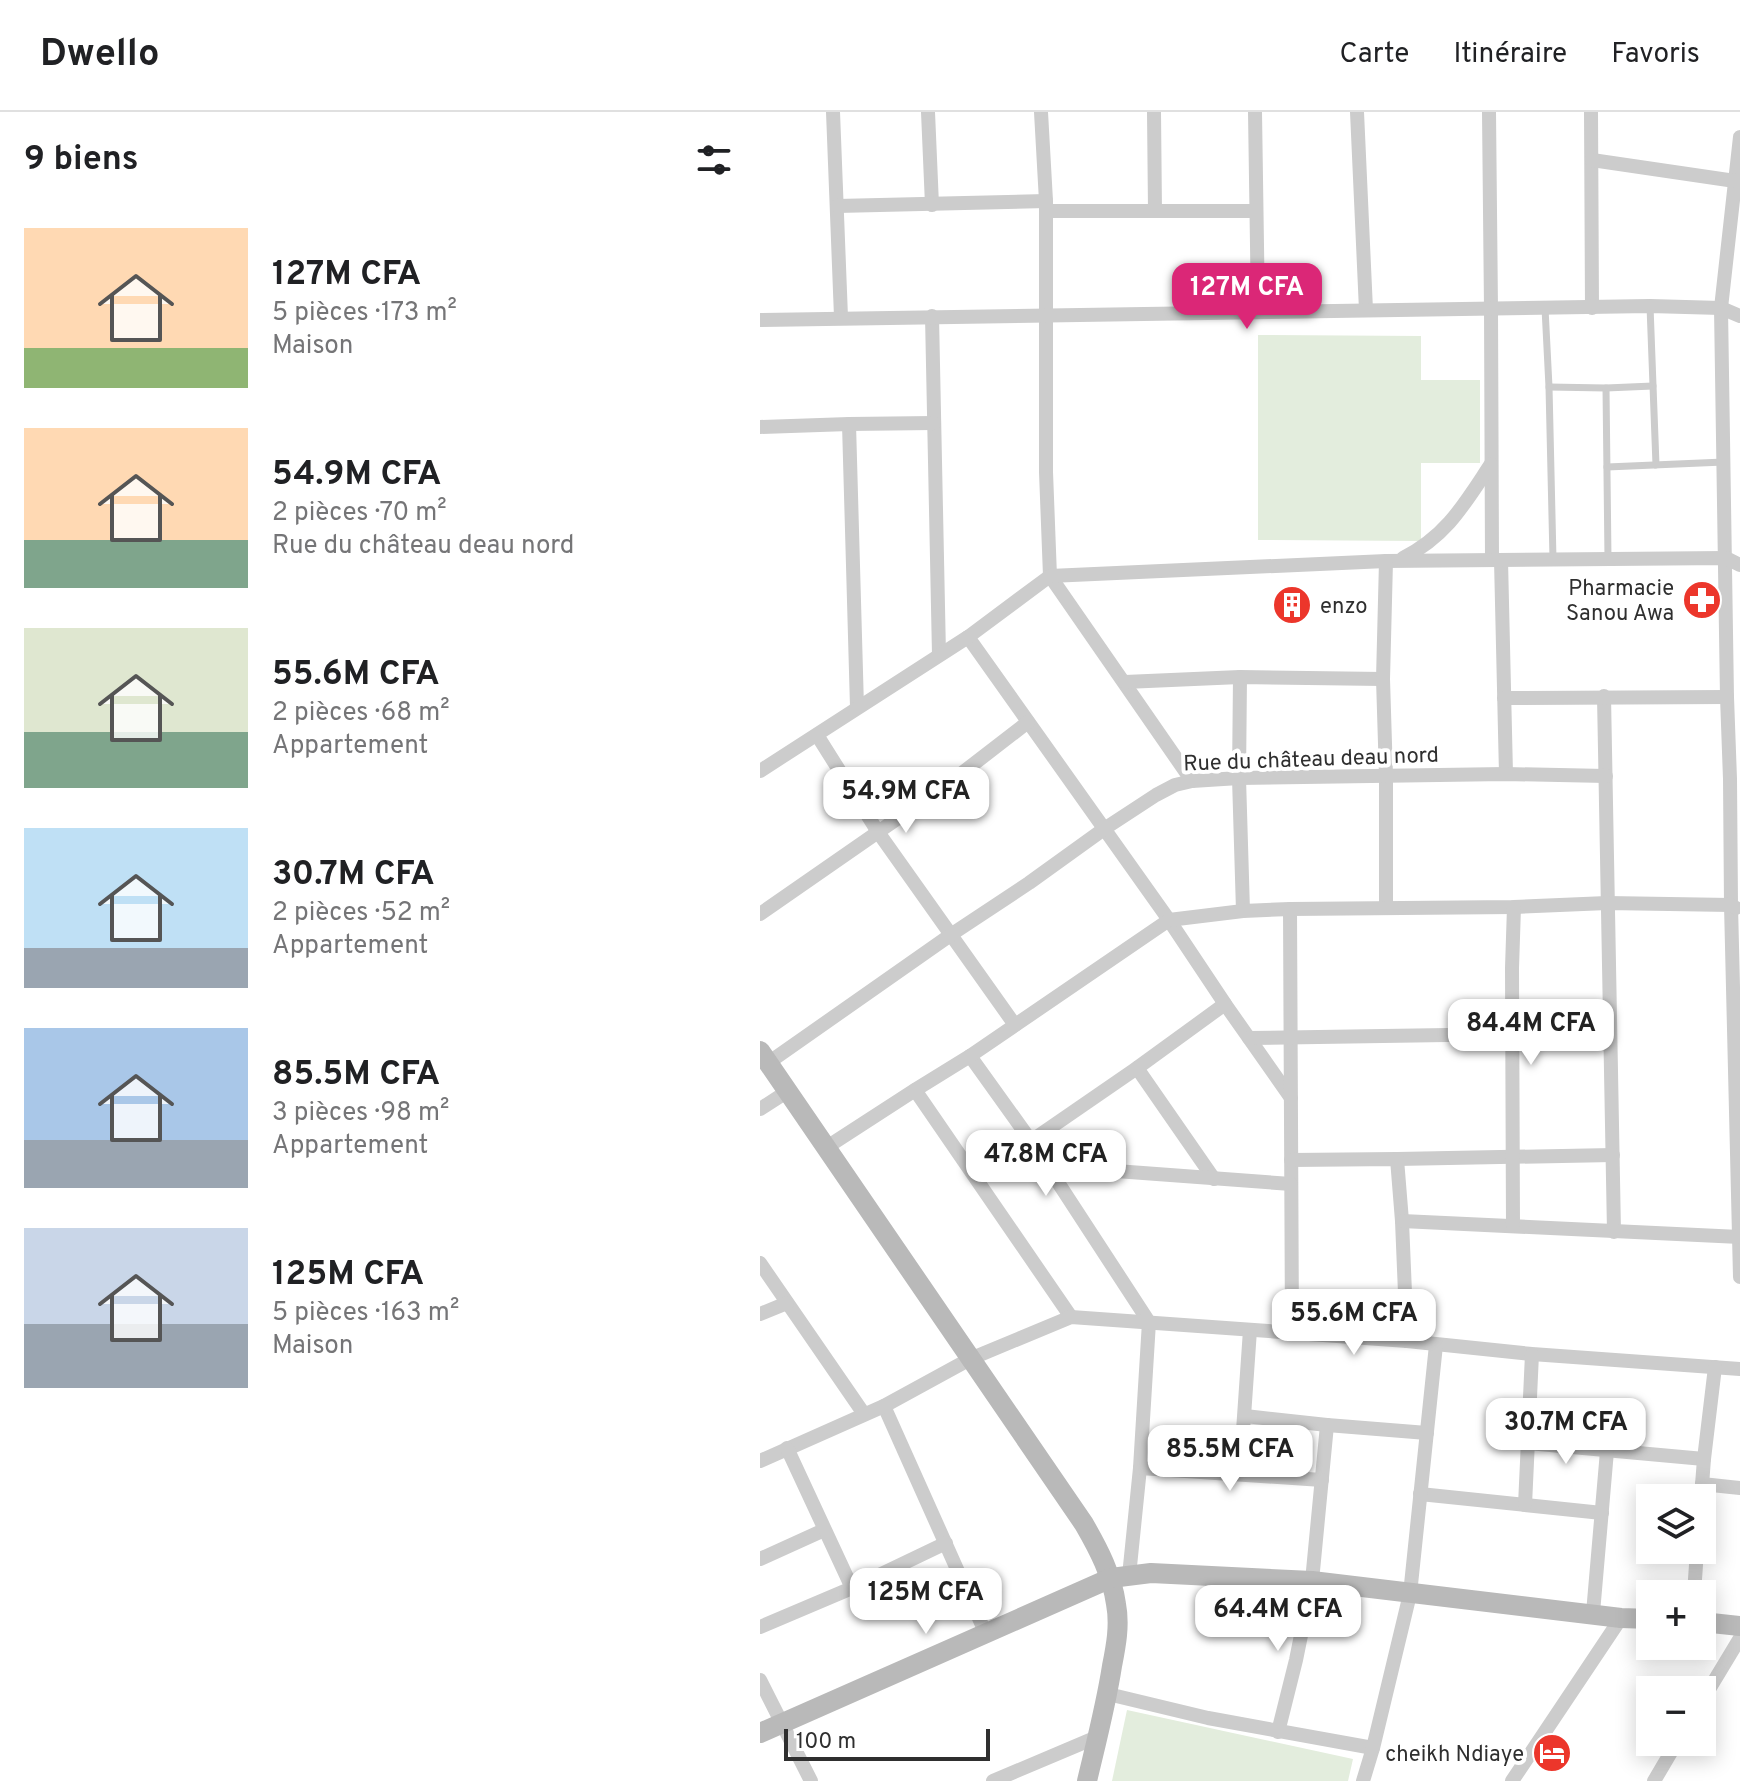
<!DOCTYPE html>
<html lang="fr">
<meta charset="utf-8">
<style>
:root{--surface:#fff;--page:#f2f2f2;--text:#202124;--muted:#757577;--line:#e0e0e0;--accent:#db2777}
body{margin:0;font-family:Overpass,sans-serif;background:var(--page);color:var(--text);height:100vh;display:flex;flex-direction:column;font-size:30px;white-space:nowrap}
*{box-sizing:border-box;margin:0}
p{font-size:26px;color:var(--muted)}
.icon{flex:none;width:44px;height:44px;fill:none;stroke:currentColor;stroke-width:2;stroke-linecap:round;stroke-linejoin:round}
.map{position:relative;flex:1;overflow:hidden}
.details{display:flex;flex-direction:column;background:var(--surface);width:760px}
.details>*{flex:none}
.fabs{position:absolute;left:876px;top:1372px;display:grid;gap:16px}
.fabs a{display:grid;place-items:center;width:80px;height:80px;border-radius:0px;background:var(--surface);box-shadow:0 4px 20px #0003;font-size:40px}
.scale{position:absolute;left:24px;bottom:20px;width:206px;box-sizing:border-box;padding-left:8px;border:4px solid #2f2f2f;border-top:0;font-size:22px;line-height:28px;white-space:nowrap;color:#2f2f2f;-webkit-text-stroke:6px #fff;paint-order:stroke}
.price{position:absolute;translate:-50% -68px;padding:0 18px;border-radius:16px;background:#fff;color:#222;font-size:26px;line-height:52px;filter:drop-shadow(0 2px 4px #0008)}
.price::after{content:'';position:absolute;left:50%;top:48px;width:24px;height:18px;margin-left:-12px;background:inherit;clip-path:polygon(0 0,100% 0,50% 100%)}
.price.current{background:var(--accent);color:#fff}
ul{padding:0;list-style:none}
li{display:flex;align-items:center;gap:24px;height:200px;padding:0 24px}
li span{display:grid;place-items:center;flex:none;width:224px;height:160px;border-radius:0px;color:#555}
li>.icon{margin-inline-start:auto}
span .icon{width:96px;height:96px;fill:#fffc;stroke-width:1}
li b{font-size:34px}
h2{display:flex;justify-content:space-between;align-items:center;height:96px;padding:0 24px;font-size:34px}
header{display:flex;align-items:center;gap:48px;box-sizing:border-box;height:112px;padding:0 40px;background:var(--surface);border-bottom:2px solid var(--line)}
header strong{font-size:38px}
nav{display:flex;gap:44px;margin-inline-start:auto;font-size:28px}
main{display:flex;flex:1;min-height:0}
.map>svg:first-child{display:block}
.green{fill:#e3eddd}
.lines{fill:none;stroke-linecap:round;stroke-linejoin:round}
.lane{stroke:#ccc;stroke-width:7}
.street{stroke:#ccc;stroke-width:14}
.secondary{stroke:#b9b9b9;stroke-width:20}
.labels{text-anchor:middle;stroke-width:8;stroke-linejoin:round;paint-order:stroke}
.poi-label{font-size:22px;fill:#2f2f2f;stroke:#fff;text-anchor:end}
.street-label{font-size:22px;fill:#2f2f2f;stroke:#fff}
</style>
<header>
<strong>Dwello</strong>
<nav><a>Carte</a><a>Itinéraire</a><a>Favoris</a></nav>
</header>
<main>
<section class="details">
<h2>9 biens<svg class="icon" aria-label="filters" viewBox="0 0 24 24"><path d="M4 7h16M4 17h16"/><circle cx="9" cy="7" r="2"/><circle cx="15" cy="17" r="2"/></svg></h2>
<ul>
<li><span style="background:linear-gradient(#ffd9b3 75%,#8fb573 0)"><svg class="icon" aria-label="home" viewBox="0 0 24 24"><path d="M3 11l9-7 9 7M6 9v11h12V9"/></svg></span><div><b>127M CFA</b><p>5 pièces · 173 m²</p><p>Maison</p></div></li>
<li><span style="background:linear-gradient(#ffd9b3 70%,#7fa58c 0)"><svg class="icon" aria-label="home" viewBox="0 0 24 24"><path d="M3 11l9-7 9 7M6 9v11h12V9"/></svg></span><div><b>54.9M CFA</b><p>2 pièces · 70 m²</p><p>Rue du château deau nord</p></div></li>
<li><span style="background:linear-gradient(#dfe7d0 65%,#7fa58c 0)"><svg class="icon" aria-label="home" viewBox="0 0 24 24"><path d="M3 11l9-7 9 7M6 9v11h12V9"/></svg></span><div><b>55.6M CFA</b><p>2 pièces · 68 m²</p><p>Appartement</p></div></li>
<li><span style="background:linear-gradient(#bfe0f5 75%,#9aa5b1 0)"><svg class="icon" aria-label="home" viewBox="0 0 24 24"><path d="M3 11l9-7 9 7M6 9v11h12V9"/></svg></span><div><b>30.7M CFA</b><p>2 pièces · 52 m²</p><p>Appartement</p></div></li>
<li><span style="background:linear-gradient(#a9c7e8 70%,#9aa5b1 0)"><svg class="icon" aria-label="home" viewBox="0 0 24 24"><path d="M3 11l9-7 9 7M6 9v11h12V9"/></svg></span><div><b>85.5M CFA</b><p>3 pièces · 98 m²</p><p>Appartement</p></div></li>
<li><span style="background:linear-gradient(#c9d6e8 60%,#9aa5b1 0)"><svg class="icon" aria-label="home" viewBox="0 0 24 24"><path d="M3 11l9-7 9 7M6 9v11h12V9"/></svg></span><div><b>125M CFA</b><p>5 pièces · 163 m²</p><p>Maison</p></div></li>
</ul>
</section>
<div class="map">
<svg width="980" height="1669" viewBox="0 0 980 1669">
<rect width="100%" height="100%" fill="#fff"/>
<g class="green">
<polygon points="498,223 661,224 661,268 720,268 720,351 661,351 661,429 498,428"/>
<polygon points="367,1598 593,1647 588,1669 352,1669"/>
</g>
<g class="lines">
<g class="lane">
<polyline points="890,194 896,353"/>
<polyline points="785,196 789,275 793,447"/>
<polyline points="789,275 846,276 893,274"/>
<polyline points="846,276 848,447"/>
<polyline points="847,355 964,350"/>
</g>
<g class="street">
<polyline points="73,0 81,205"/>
<polyline points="168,0 172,93"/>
<polyline points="281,0 286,89 286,360 290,464 432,669"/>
<polyline points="394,0 395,99"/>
<polyline points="495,0 498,200"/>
<polyline points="597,0 606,198"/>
<polyline points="729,0 731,197 732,448"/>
<polyline points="831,0 832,196"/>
<polyline points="980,25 961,196 967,585 970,667 971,793 980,1165"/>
<polyline points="832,48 975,69"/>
<polyline points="77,94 286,89"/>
<polyline points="286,99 496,99"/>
<polyline points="172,204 179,543"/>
<polyline points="0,208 890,194 961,196 980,204"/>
<polyline points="89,312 97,595"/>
<polyline points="0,315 89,312 174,311"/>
<path d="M643,446C687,424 705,391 731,352"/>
<polyline points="741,448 746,662"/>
<polyline points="208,525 409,808 465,892 531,986"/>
<polyline points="480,565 479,666 483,799"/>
<polyline points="365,570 480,565 623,567"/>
<polyline points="844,584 854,1120"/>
<polyline points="744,586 967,585"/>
<polyline points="57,623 118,720 255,913"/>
<polyline points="0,659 208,525 290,464 626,449 966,446 980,453"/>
<polyline points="626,796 626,664 623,567 626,449"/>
<polyline points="530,797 532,1221"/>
<polyline points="0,802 193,668 268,610"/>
<polyline points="489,926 752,922"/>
<polyline points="210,944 271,1029 389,1210 380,1356 369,1464"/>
<polyline points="8,951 192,822 269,771 344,717 396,683 415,673 432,669 479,666 746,662 846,664"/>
<polyline points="377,956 454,1067"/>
<polyline points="155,978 311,1205"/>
<polyline points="0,997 28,979"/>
<polyline points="271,1029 377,956 465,892"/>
<polyline points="67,1035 155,978 210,944 409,808 483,799 530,797 754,795 847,791 971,793 976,796"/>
<polyline points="637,1047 853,1043"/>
<polyline points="531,1048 637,1047 642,1109 647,1229"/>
<polyline points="288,1054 531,1072"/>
<polyline points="642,1109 980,1125"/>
<polyline points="753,1114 752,856 754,795"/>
<polyline points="0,1151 104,1302"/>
<polyline points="0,1202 27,1191"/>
<polyline points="124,1294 226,1522"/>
<polyline points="485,1304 567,1313 552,1469 536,1548 518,1620"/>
<polyline points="567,1313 667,1321"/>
<polyline points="768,1331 944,1347"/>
<polyline points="0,1349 124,1294 210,1247 311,1205 647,1229 772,1242 980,1257"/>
<polyline points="380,1356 562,1368"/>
<polyline points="480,1362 490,1218"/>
<polyline points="942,1372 980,1376"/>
<polyline points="660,1382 842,1401"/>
<polyline points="941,1386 944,1347 955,1255"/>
<polyline points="765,1393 772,1242"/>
<polyline points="0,1447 64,1418"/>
<polyline points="92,1476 186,1431"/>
<polyline points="934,1482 937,1438"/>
<polyline points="833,1501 847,1339"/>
<polyline points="0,1515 92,1476 27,1336"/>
<polyline points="0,1568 51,1669"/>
<polyline points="348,1582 448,1606 613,1636"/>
<polyline points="942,1589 980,1526"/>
<polyline points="233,1669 337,1625"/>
<polyline points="603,1669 613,1636 650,1482 676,1233"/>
<polyline points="752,1669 861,1506"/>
<polyline points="894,1669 917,1630"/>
</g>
<g class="secondary">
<path d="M0,939L324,1412C339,1438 352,1463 356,1492C360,1513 356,1534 352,1554C346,1593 336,1631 327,1669"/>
<polyline points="942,1510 980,1514"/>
<polyline points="0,1621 351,1466 391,1461 552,1469 861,1506 890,1507"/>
</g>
</g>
<defs>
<g id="pharmacy-disc" transform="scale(2)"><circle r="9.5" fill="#ec362b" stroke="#fff"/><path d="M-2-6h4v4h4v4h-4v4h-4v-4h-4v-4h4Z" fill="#fff"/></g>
<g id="building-disc" transform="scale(2)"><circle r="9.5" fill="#ec362b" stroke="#fff"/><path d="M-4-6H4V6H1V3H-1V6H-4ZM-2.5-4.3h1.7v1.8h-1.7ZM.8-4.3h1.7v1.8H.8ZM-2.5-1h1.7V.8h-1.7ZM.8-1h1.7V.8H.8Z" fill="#fff"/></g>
<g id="hotel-disc" transform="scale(2)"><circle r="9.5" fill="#ec362b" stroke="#fff"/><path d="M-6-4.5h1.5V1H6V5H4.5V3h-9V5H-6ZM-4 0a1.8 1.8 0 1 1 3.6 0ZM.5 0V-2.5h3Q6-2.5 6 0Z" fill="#fff"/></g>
</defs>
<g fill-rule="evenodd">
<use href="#pharmacy-disc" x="942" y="488"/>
<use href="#building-disc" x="532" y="493"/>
<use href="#hotel-disc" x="792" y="1641"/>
</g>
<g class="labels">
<g class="poi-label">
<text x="914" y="483">Pharmacie<tspan x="914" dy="25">Sanou Awa</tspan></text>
<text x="560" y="501" text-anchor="start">enzo</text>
<text x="764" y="1649">cheikh Ndiaye</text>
</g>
<g class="street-label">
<text transform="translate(551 646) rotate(-2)" y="8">Rue du château deau nord</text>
</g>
</g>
</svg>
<div class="fabs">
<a><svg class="icon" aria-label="layers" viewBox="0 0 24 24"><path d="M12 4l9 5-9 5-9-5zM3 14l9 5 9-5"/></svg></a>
<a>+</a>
<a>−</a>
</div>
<div class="scale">100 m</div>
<b class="price current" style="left:487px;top:219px">127M CFA</b>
<b class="price" style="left:146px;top:723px">54.9M CFA</b>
<b class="price" style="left:771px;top:955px">84.4M CFA</b>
<b class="price" style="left:286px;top:1086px">47.8M CFA</b>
<b class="price" style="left:594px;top:1245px">55.6M CFA</b>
<b class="price" style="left:806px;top:1354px">30.7M CFA</b>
<b class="price" style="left:470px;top:1381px">85.5M CFA</b>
<b class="price" style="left:166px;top:1524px">125M CFA</b>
<b class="price" style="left:518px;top:1541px">64.4M CFA</b>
</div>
</main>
